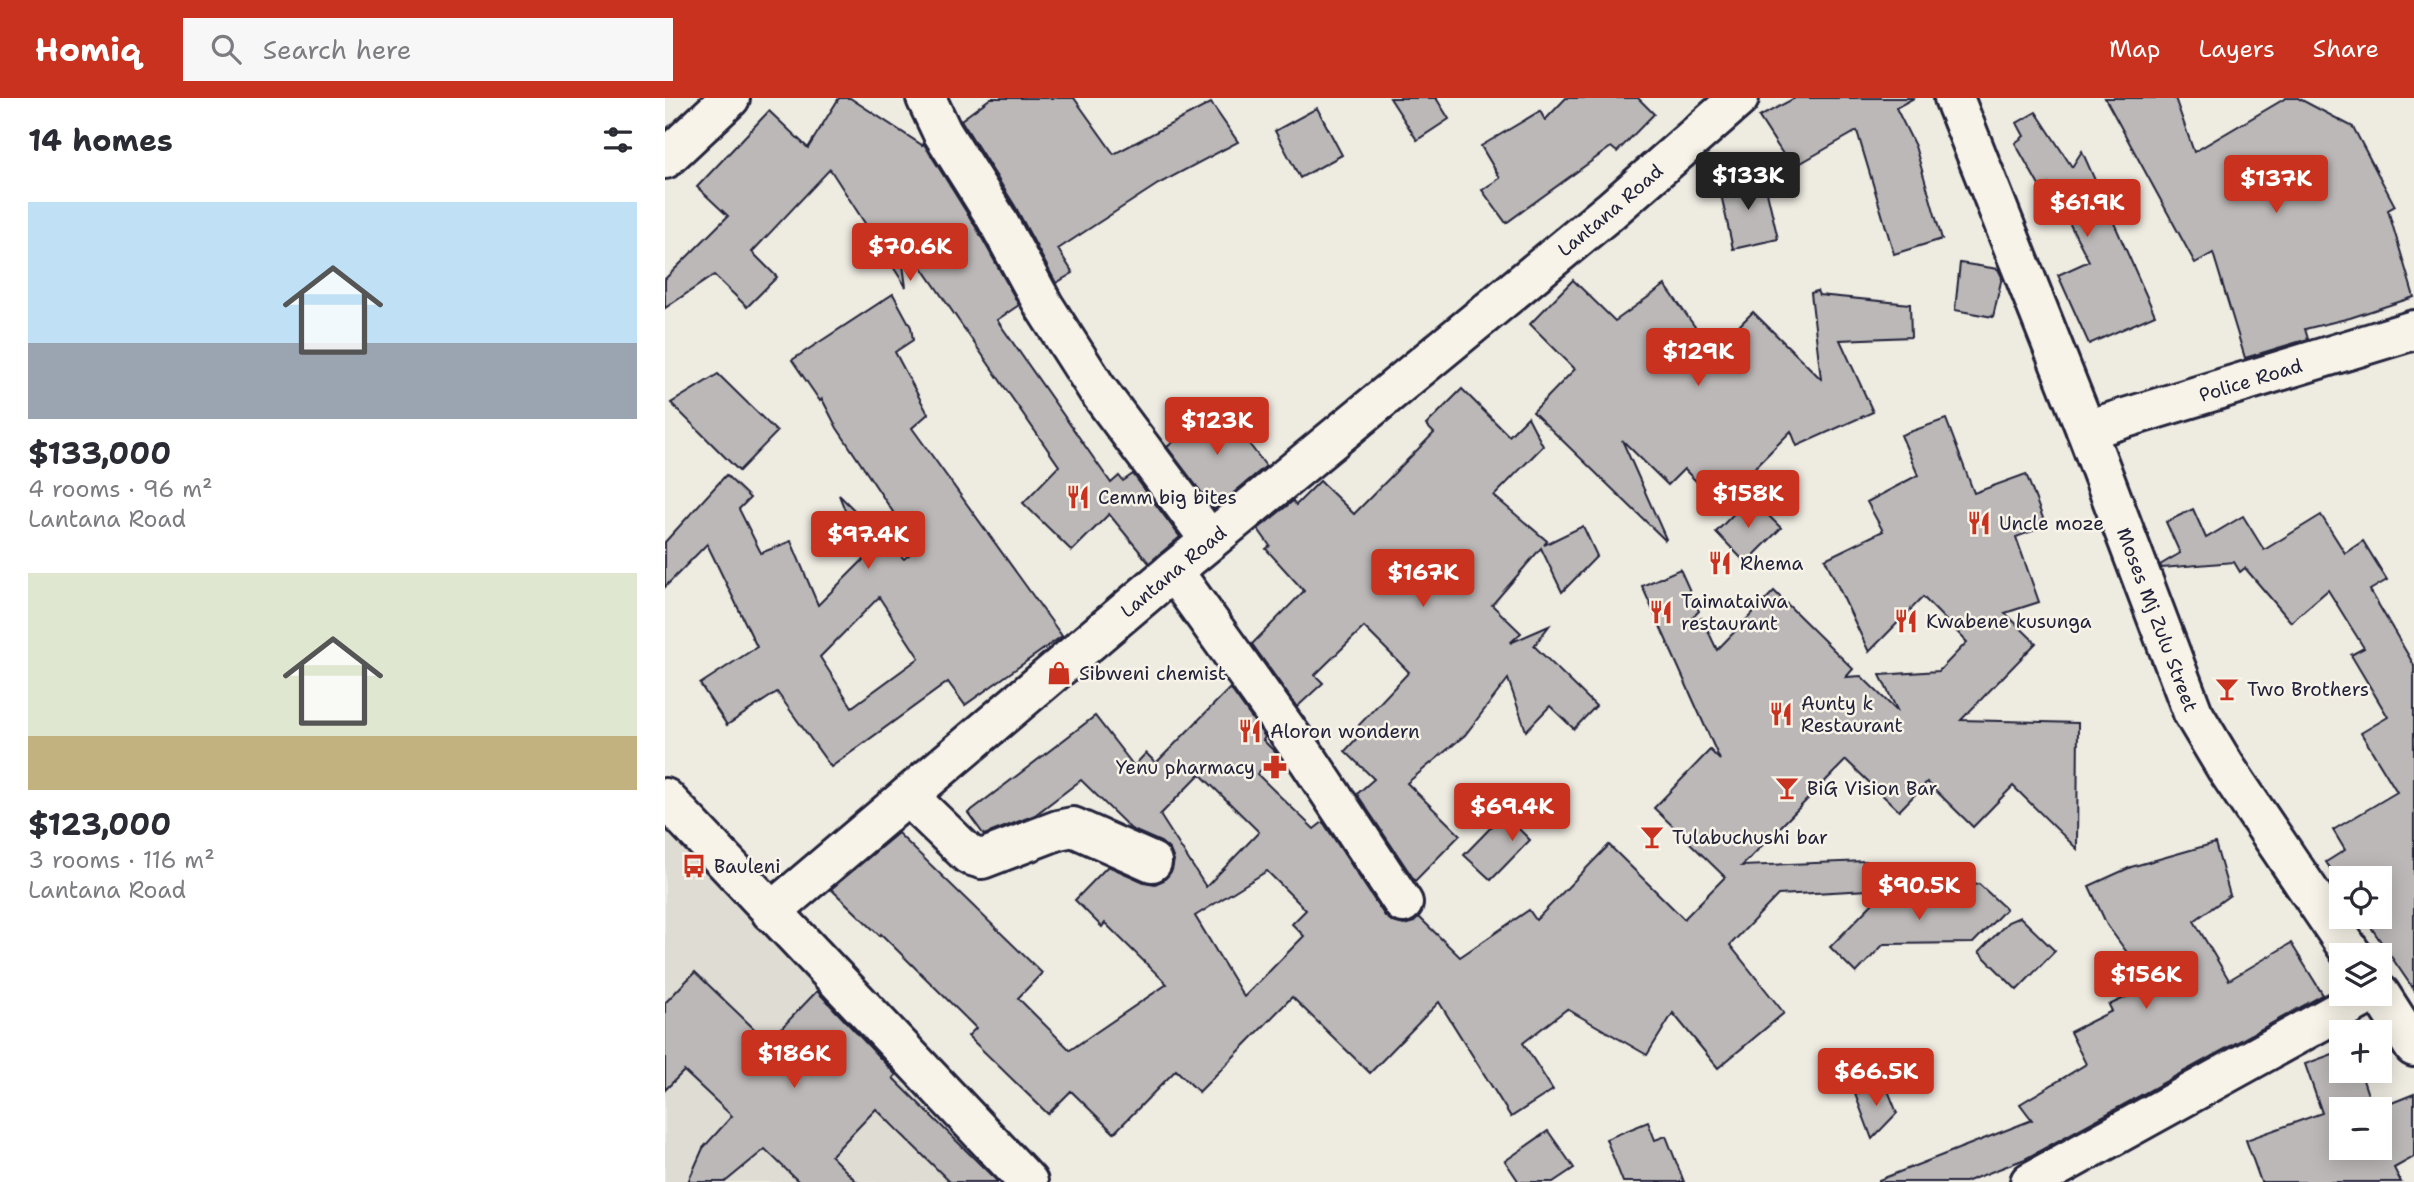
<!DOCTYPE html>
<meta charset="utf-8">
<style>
:root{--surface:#fff;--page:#f7f7f7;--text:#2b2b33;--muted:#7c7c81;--accent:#c8321e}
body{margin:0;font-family:"Shantell Sans",sans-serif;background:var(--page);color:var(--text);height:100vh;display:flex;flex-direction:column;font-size:26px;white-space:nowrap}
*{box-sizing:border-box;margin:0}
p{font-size:23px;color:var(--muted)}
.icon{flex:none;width:38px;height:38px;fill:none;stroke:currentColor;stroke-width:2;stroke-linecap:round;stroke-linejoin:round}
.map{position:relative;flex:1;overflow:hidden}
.side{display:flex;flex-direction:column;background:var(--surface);width:665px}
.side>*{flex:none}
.controls{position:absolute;left:1664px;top:768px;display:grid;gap:14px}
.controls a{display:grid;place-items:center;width:63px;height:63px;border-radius:0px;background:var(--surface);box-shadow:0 4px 18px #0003;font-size:35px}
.price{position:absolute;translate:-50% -60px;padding:0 16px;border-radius:7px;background:var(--accent);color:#fff;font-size:23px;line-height:46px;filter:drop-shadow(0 2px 4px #0008)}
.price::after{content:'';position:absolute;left:50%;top:42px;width:21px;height:16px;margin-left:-10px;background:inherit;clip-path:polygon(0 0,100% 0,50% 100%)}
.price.on{background:#222;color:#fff}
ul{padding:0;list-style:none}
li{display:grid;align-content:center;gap:14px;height:371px;padding:0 28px}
li span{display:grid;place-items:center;height:217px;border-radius:0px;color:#555}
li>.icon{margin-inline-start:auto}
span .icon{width:126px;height:126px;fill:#fffc;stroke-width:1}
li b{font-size:30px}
h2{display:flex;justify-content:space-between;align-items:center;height:84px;padding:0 28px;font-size:30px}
header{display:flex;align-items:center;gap:42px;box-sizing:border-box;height:98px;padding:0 35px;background:var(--accent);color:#fff}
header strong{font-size:33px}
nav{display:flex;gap:38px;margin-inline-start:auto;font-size:24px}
.search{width:490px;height:63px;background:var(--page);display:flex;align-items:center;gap:18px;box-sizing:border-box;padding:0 24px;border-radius:0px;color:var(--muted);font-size:26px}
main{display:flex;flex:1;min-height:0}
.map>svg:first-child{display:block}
.built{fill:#dfdcd4}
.building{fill:#bbb8b7;stroke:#22223b;stroke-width:2;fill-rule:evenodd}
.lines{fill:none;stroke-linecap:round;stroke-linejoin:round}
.minor-casing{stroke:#22223b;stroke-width:44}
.minor{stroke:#f7f3e8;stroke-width:38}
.labels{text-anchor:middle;stroke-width:5;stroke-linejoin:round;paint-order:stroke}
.street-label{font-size:19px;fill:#22223b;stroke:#f7f3e8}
.poi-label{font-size:19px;fill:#22223b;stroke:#f7f3e8;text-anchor:start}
</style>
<header>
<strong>Homiq</strong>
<div class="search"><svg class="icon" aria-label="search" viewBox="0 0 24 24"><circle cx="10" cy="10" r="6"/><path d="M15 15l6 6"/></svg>Search here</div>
<nav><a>Map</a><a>Layers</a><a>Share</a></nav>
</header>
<main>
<section class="side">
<h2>14 homes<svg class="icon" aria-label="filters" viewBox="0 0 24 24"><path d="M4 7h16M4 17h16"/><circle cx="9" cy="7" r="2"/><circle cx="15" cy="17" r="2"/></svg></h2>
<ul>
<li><span style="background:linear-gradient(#bfe0f5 65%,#9aa5b1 0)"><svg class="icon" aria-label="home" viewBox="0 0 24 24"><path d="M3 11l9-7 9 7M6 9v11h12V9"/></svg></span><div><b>$133,000</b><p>4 rooms · 96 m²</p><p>Lantana Road</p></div></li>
<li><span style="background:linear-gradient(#dfe7d0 75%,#c2b280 0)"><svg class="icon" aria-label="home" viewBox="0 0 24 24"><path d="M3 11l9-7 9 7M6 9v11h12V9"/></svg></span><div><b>$123,000</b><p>3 rooms · 116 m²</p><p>Lantana Road</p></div></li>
</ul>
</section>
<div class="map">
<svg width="1749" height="1084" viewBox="0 0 1749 1084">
<rect width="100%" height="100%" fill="#eeebe1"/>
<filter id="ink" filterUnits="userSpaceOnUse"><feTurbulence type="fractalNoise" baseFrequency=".0143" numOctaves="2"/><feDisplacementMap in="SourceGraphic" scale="14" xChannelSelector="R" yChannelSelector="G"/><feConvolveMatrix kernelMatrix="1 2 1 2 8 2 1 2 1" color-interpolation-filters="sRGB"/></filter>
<g filter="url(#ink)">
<polygon class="built" points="0,724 348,1084 0,1084"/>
<g class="building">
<polygon points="174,0 185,0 257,47 259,46 312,131 354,207 332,222 446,385 454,378 458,383 468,376 515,439 484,465 444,416 407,453 358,405 394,368 234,136 241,189 165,71 87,154 112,179 82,209 49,177 0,210 0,181 63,118 32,89 104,13 143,50"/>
<polygon points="326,0 409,0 449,56 546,5 573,44 493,86 393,151 408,175 391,185 350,108 296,22"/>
<polygon points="725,0 771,0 784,21 752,42"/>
<polygon points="901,0 973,0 989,16 952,54 946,49 841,125 817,92 835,80 816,48 875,13 880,22"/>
<polygon points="1130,0 1249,0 1231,10 1250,48 1277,141 1229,156 1192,33 1127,70 1094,19"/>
<polygon points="1440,0 1510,0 1529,54 1621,0 1633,0 1688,29 1730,108 1723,112 1749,199 1685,220 1640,231 1643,241 1580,260 1548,155 1530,165"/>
<polygon points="652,10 677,57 635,80 610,33"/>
<polygon points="1371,14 1407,69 1417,53 1490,217 1424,246 1393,177 1424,163 1384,86 1377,93 1350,45 1359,38 1352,25"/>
<polygon points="1098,77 1113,141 1068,151 1054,87"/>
<polygon points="1295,165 1333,171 1337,179 1328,219 1290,212"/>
<polygon points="908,182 950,223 1000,187 1048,254 1088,214 1156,281 1146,195 1152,193 1154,197 1245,206 1246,239 1175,242 1208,314 1132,348 1126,333 1054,406 1019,371 1003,387 957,342 1001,441 1000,442 868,314 910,271 865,226"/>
<path d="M228,196L246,229L248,242L230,254L263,316L247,330L397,538L300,607L283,584L166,669L112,594L62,627L35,586L92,549L42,446L0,489V444L61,377L85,400L74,411L96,455L126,443L153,507L199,461L174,397L239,461L252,450L172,330L157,301L155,303L127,262ZM214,499L254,560L187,609L155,559Z"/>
<polygon points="53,276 112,334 74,373 6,305"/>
<polygon points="797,291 844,338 863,319 878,348 829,398 882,443 879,447 918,428 932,458 897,494 876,450 827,507 856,535 845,545 884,528 869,548 931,608 909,631 885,608 861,633 843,581 800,637 742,685 795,737 750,783 692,696 709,681 680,653 695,637 694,627 744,574 699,529 650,577 658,585 632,609 587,546 639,493 601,451 605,448 593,431 628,403 631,407 655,383 689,416 769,335 761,327"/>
<polygon points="555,308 601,368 549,411 502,349"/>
<path d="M1281,321L1309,395L1361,376L1381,428L1351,439L1374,504L1340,515L1371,545L1296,622L1413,625L1412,751L1348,688L1308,729L1262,684L1234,713L1181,662L1077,768L1201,763L1203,792L1113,797L1065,847L1119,915L1053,970L1008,915L982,957L902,911L858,945L888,992L846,1019L774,904L705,975L627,899L534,994L511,972L449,1035L406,993L383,1016L303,938L311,930L216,836L215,838L166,791L233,735L377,875L353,900L405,952L502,886L440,825L437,829L410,802L443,768L479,784L490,786L499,782L507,772L509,762L505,752L496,744L466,731L416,682L370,717L319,737L303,715L430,618L469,668L481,655L491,665L565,590L600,639L598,642L612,656L592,676L649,731L658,724L720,818L728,824L739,827L749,824L754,819L795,859L864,812L871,822L944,747L1019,821L1060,779L989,710L1045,652L1055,662L977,488L1015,471L1034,513L1018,529L1037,520L1052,552L1109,493L1188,571L1181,579L1196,578L1233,614L1215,577L1274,573L1302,544L1258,499L1204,554L1160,461L1218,433L1202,404L1253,377L1236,337ZM535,676L594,734L541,789L495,717ZM602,773L641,812L627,826L639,838L579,899L530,818Z"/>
<polygon points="1085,399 1116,430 1081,465 1051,434"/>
<polygon points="1528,411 1541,440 1578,418 1599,452 1656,417 1680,455 1698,443 1722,482 1705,492 1749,567 1749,892 1699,819 1715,819 1715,780 1676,780 1676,786 1661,764 1680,752 1668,732 1732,694 1696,635 1723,619 1686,557 1699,550 1663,492 1626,524 1580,470 1575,474 1569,464 1497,470 1495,467 1515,455 1501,424"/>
<polygon points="839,716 865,742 826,782 799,757"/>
<polygon points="1550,745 1565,797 1529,823 1564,882 1626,845 1658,897 1360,1061 1300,1084 1214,1084 1214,1082 1367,1022 1355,1006 1421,966 1405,934 1447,913 1444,907 1468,896 1461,887 1477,875 1442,827 1424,788 1466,769"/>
<polygon points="1314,786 1341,811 1308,845 1219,846 1191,875 1165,849 1210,803"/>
<polygon points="1355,819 1390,853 1352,892 1314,854 1343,824"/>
<polygon points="30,874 103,944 152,893 231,977 228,980 333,1084 285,1084 211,1011 166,1058 192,1084 134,1084 100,1051 60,1084 23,1084 38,1050 67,1018 19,973 0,992 0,905"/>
<polygon points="1676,953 1676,973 1695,973 1708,1012 1676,1012 1676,1050 1715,1050 1715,1012 1709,1012 1749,996 1749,1059 1729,1070 1736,1084 1596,1084 1581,1042 1657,1015 1640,966"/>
<polygon points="1220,985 1232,1015 1207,1041 1190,996"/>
<polygon points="983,1024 990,1042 1001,1038 1019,1084 958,1084 941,1041"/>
<polygon points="883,1033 909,1070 888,1084 854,1084 840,1063"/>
</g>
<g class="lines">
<g class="minor-casing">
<g id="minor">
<polyline points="261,0 277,34 331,120 379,208 432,291 545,442"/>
<path id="s1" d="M1289,0L1421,332L1528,615L1561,670L1688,858"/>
<polyline points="0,61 65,0"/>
<path id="s2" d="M1421,332L1749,232"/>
<polyline points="508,473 644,663 738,805"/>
<polyline points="243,698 304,757 317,761 393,732 408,729 487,764"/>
<polyline points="0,700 363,1084"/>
<path id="s3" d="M106,814L508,473L945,113L1074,0"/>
<polyline points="1715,896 1749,949"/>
<polyline points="1365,1084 1705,896"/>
</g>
</g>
<use href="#minor" class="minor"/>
</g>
</g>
<defs>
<g id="restaurant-bare" transform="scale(1.89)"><path d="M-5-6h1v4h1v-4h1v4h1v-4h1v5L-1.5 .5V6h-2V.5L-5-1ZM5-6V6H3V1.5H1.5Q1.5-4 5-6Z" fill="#c8321e" stroke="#f7f3e8" stroke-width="2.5" paint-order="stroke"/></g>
<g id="shop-bare" transform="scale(1.89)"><path d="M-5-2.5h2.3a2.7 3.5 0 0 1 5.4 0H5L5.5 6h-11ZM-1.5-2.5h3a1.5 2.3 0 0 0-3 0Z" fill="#c8321e" stroke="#f7f3e8" stroke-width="2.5" paint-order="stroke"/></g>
<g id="bar-bare" transform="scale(1.89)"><path d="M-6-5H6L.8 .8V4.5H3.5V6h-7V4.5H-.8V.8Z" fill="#c8321e" stroke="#f7f3e8" stroke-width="2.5" paint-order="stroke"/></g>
<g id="pharmacy-bare" transform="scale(1.89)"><path d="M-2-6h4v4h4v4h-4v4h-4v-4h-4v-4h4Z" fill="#c8321e" stroke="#f7f3e8" stroke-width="2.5" paint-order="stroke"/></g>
<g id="bus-bare" transform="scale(1.89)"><path d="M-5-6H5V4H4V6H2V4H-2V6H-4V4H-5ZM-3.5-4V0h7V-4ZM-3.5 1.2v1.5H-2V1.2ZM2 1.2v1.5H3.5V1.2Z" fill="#c8321e" stroke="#f7f3e8" stroke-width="2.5" paint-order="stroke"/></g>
</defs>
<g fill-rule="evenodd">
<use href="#restaurant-bare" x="413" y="399"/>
<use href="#restaurant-bare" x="1314" y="425"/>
<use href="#restaurant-bare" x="1055" y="465"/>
<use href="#restaurant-bare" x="996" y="514"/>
<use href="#restaurant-bare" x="1241" y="523"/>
<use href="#shop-bare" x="394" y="575"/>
<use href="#bar-bare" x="1562" y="591"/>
<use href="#restaurant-bare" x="1116" y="616"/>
<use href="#restaurant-bare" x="585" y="633"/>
<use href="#pharmacy-bare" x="610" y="669"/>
<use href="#bar-bare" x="1122" y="690"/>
<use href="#bar-bare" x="987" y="739"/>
<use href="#bus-bare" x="29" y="768"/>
</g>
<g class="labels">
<g class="street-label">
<text dy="7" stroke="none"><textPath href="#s3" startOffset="1094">Lantana Road</textPath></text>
<text dy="7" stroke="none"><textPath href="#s2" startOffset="172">Police Road</textPath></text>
<text dy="7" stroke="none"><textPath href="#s3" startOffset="527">Lantana Road</textPath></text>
<text dy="7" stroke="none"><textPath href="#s1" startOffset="560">Moses Mj Zulu Street</textPath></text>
</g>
<g class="poi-label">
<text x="433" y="406">Cemm big bites</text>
<text x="1334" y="432">Uncle moze</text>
<text x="1075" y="472">Rhema</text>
<text x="1016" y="510">Taimataiwa<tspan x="1016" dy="22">restaurant</tspan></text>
<text x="1261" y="530">Kwabene kusunga</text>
<text x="414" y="582">Sibweni chemist</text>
<text x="1582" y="598">Two Brothers</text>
<text x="1136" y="612">Aunty k<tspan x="1136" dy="22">Restaurant</tspan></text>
<text x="605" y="640">Aloron wondern</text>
<text x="590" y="676" text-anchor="end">Yenu pharmacy</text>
<text x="1142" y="697">BiG Vision Bar</text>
<text x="1007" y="746">Tulabuchushi bar</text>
<text x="49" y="775">Bauleni</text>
</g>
</g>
</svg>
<div class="controls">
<a><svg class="icon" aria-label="locate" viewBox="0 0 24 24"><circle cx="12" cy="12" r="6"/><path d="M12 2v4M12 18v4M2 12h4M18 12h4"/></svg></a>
<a><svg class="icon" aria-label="layers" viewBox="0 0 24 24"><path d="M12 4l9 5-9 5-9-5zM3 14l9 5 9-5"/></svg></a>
<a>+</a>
<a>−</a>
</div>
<b class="price on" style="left:1083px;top:114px">$133K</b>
<b class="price" style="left:1611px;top:117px">$137K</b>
<b class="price" style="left:1422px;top:141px">$61.9K</b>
<b class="price" style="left:245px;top:185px">$70.6K</b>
<b class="price" style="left:1033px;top:290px">$129K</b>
<b class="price" style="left:552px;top:359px">$123K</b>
<b class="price" style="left:1083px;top:432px">$158K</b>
<b class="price" style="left:203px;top:473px">$97.4K</b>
<b class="price" style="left:758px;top:511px">$167K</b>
<b class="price" style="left:847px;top:745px">$69.4K</b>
<b class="price" style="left:1254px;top:824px">$90.5K</b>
<b class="price" style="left:1481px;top:913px">$156K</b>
<b class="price" style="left:129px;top:992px">$186K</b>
<b class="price" style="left:1211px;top:1010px">$66.5K</b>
</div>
</main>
